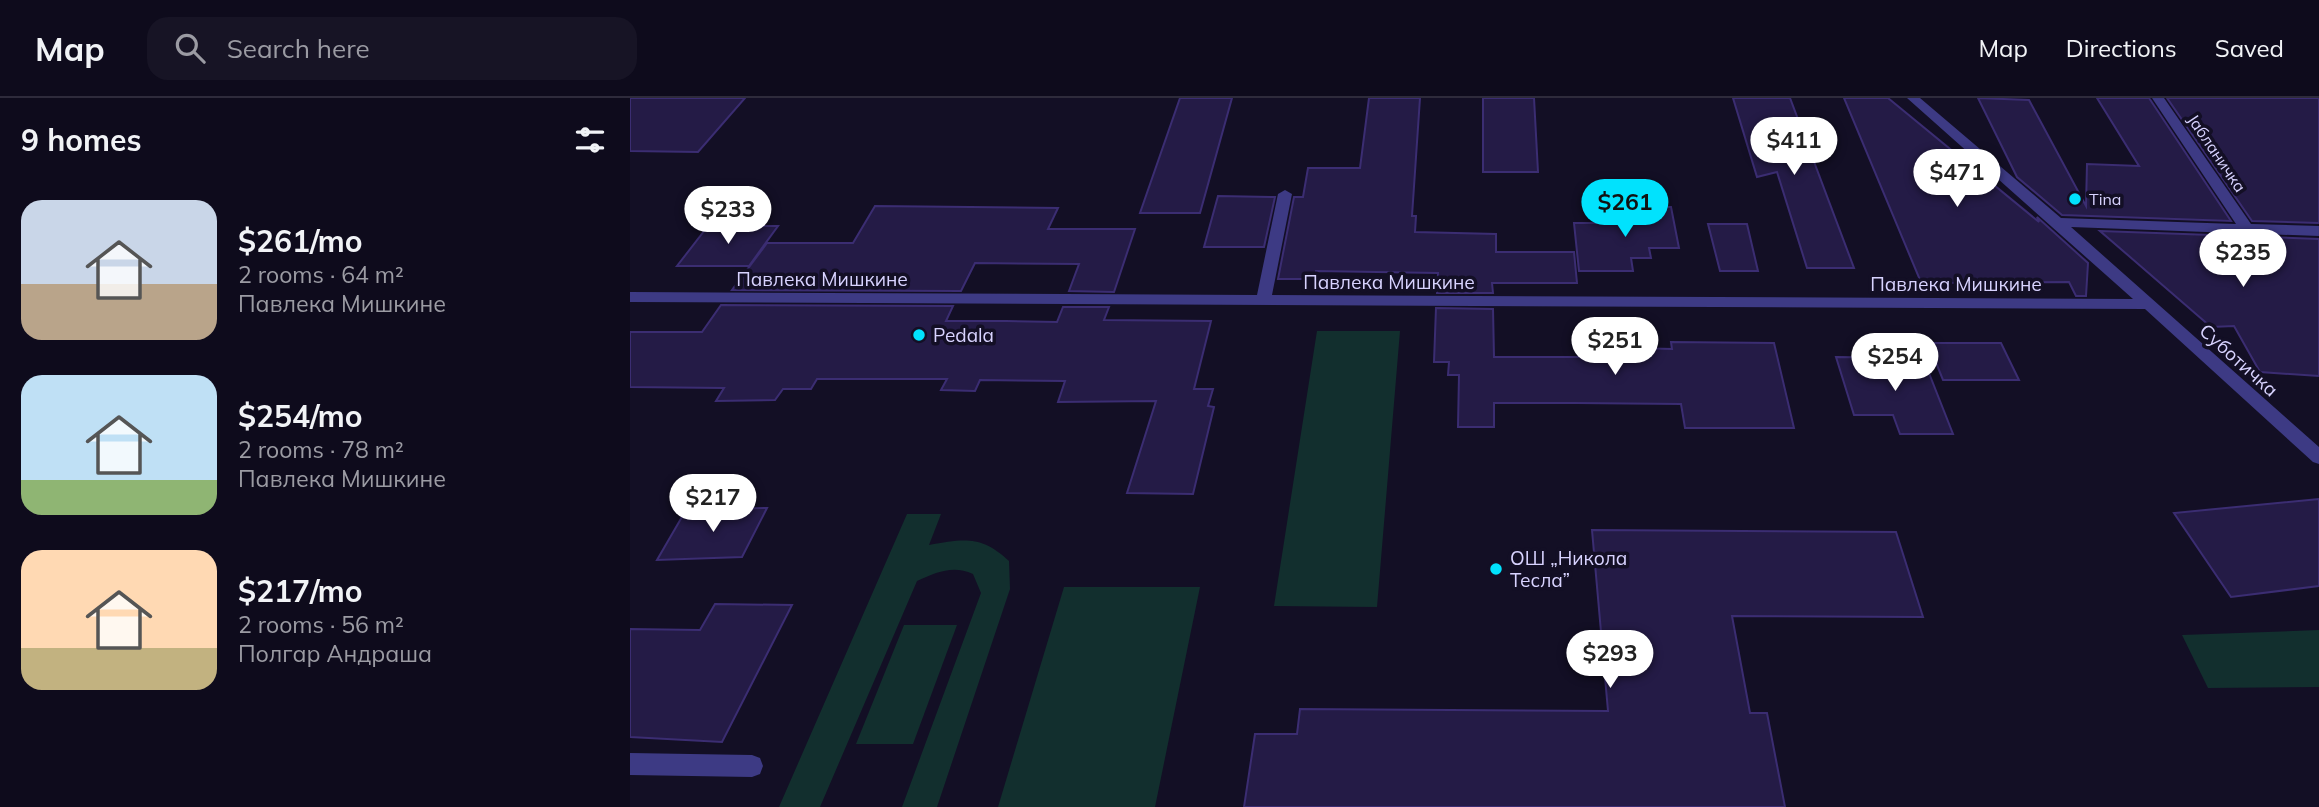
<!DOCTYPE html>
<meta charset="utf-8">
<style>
:root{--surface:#0e0b1c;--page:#171425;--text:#f1f3f6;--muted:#9b9ba3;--line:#2e2b3b;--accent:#01e2fd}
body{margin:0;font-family:Mulish,sans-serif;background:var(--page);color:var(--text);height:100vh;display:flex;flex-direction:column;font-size:26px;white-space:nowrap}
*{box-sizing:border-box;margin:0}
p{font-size:23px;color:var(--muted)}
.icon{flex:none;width:38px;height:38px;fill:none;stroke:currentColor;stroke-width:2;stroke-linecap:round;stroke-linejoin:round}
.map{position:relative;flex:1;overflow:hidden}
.sheet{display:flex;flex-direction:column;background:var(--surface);width:630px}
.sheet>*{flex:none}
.price{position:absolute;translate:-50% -60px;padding:0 16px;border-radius:24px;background:#fff;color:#222;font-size:23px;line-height:46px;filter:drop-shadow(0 2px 4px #0008)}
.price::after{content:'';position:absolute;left:50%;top:42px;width:21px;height:16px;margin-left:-10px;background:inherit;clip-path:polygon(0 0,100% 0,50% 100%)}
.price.current{background:var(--accent);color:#111}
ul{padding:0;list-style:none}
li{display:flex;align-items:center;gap:21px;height:175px;padding:0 21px}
li span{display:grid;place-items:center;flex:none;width:196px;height:140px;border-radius:21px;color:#555}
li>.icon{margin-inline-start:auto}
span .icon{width:84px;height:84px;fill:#fffc;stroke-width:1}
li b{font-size:30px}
h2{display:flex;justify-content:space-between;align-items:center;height:84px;padding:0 21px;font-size:30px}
header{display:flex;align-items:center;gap:42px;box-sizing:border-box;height:98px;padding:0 35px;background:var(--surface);border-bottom:2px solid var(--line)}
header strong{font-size:33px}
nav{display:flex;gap:38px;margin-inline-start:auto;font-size:24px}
.search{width:490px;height:63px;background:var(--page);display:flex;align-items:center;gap:18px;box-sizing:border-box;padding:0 24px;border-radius:21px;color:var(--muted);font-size:26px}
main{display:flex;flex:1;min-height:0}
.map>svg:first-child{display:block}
.green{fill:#122f2e}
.building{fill:#241b46;stroke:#3b2d72;stroke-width:2}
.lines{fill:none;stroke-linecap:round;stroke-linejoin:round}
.minor{fill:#3d3a84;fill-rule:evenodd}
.poi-dot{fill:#01e2fd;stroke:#130f25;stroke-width:2.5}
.labels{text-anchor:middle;stroke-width:7;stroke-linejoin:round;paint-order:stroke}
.far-street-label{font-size:16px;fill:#d8d3ff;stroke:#130f25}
.far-poi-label{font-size:16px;fill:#d8d3ff;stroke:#130f25;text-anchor:start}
.street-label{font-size:19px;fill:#d8d3ff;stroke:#130f25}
.poi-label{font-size:19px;fill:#d8d3ff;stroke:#130f25;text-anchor:start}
</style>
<header>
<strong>Map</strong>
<div class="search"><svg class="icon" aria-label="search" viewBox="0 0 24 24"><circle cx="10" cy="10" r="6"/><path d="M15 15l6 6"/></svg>Search here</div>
<nav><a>Map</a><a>Directions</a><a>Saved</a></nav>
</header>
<main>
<section class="sheet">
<h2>9 homes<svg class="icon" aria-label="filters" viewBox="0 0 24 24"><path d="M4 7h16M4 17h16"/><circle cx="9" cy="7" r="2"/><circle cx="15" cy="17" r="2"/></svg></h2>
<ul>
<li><span style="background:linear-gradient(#c9d6e8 60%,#b9a48a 0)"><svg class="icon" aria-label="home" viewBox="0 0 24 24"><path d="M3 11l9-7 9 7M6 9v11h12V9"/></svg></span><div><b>$261/mo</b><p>2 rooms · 64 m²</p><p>Павлека Мишкине</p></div></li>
<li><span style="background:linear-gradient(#bfe0f5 75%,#8fb573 0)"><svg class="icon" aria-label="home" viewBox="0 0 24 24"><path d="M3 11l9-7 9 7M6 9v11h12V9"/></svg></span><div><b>$254/mo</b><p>2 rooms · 78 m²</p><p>Павлека Мишкине</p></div></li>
<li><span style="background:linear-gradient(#ffd9b3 70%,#c2b280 0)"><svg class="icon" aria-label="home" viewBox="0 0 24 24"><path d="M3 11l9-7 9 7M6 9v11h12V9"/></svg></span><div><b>$217/mo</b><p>2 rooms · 56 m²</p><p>Полгар Андраша</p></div></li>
</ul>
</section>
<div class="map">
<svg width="1689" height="709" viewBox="0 0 1689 709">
<rect width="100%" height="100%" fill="#130f25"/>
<g class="green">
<polygon points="687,233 770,233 747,509 644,508"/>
<path d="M277,416H311L299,447C334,441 351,437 379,463L380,491L307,709H272L351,495L343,476C323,467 307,474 287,483L190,709H149Z"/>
<polygon points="434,489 570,489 525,709 368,709"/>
<polygon points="274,527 327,527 283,646 226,646"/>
<polygon points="1689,532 1689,589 1578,590 1552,537"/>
</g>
<g class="building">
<polygon points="0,0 115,0 68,54 0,53"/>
<polygon points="550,0 602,0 570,115 510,115"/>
<polygon points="739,0 790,0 782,118 786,118 785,134 866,136 866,154 944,154 947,185 862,185 863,195 807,195 808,175 686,173 685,181 648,181 664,99 673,99 678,70 730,70"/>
<polygon points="853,0 904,0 908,74 853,74"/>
<polygon points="1103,0 1160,0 1224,170 1177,170 1147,74 1127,79"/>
<polygon points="1214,0 1258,0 1409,124 1407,119 1458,165 1456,198 1446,198 1439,184 1300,185 1299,182 1290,182"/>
<polygon points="1348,0 1399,2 1456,108 1457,66 1509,68 1467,0 1519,0 1601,123 1432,117 1387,79"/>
<polygon points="1537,0 1689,0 1689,125 1622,123"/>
<polygon points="588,98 645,99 634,149 574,149"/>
<polygon points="245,108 428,110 418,131 505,131 484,194 439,193 449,166 345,165 331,193 102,192 137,145 223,145"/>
<polygon points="993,109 1041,109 1049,150 1019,150 1021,160 1001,160 1003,173 949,173 944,125 996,125"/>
<polygon points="1078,126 1117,126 1128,173 1090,173"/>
<polygon points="78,128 148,128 119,168 47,168"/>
<polygon points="1470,133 1689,141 1689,278 1630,274 1604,228 1581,229"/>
<polygon points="91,207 323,208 316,223 376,223 427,224 433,209 479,209 474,222 581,223 564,291 583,291 578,308 584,309 563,396 497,395 526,303 428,304 435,283 350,282 345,293 311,292 317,281 187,281 181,291 153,291 145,302 86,303 94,290 0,289 0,234 72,234"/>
<polygon points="806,210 863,211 864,259 968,259 967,249 1042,251 1041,244 1144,245 1164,330 1055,330 1051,306 946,305 864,305 864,329 828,329 829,277 818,277 819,264 804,264"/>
<polygon points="1298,245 1371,245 1389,282 1313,282"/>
<polygon points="1206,259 1293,260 1323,336 1270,336 1263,317 1224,317"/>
<polygon points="1689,401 1689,488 1601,499 1544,415"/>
<polygon points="137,410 112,459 27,462 56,412"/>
<polygon points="962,432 1266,434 1293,519 1102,518 1120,615 1137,615 1155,709 614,709 625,636 667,636 670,611 978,613"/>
<polygon points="85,506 162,507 92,644 0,639 0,531 70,532"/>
</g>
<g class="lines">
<g class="minor">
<polygon points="1277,0 1290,0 1431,120 1606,126 1522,0 1534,0 1621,126 1689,128 1689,138 1441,129 1689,349 1689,366 1683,364 1515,211 0,204 0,194 627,197 648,96 655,92 662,96 642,197 1503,201"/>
<polygon points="0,655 122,657 130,660 133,668 130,676 122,679 0,677"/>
</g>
</g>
<g class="poi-dot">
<circle cx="1445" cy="101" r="7"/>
<circle cx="289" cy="237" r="7"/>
<circle cx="866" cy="471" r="7"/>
</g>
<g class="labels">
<g class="far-street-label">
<text transform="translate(1587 55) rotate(56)" y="6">Јабланичка</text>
</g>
<g class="far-poi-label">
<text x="1459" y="107">Tina</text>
</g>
<g class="street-label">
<text x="192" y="188">Павлека Мишкине</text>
<text x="759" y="191">Павлека Мишкине</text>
<text x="1326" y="193">Павлека Мишкине</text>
<text transform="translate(1609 262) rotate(42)" y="7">Суботичка</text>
</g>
<g class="poi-label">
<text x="303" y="244">Pedala</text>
<text x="880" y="467">ОШ „Никола<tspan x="880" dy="22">Тесла”</tspan></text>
</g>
</g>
</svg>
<b class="price" style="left:1164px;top:79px">$411</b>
<b class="price" style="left:1327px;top:111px">$471</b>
<b class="price current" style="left:995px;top:141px">$261</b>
<b class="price" style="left:98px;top:148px">$233</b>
<b class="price" style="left:1613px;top:191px">$235</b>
<b class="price" style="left:985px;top:279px">$251</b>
<b class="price" style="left:1265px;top:295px">$254</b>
<b class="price" style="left:83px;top:436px">$217</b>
<b class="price" style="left:980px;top:592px">$293</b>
</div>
</main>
